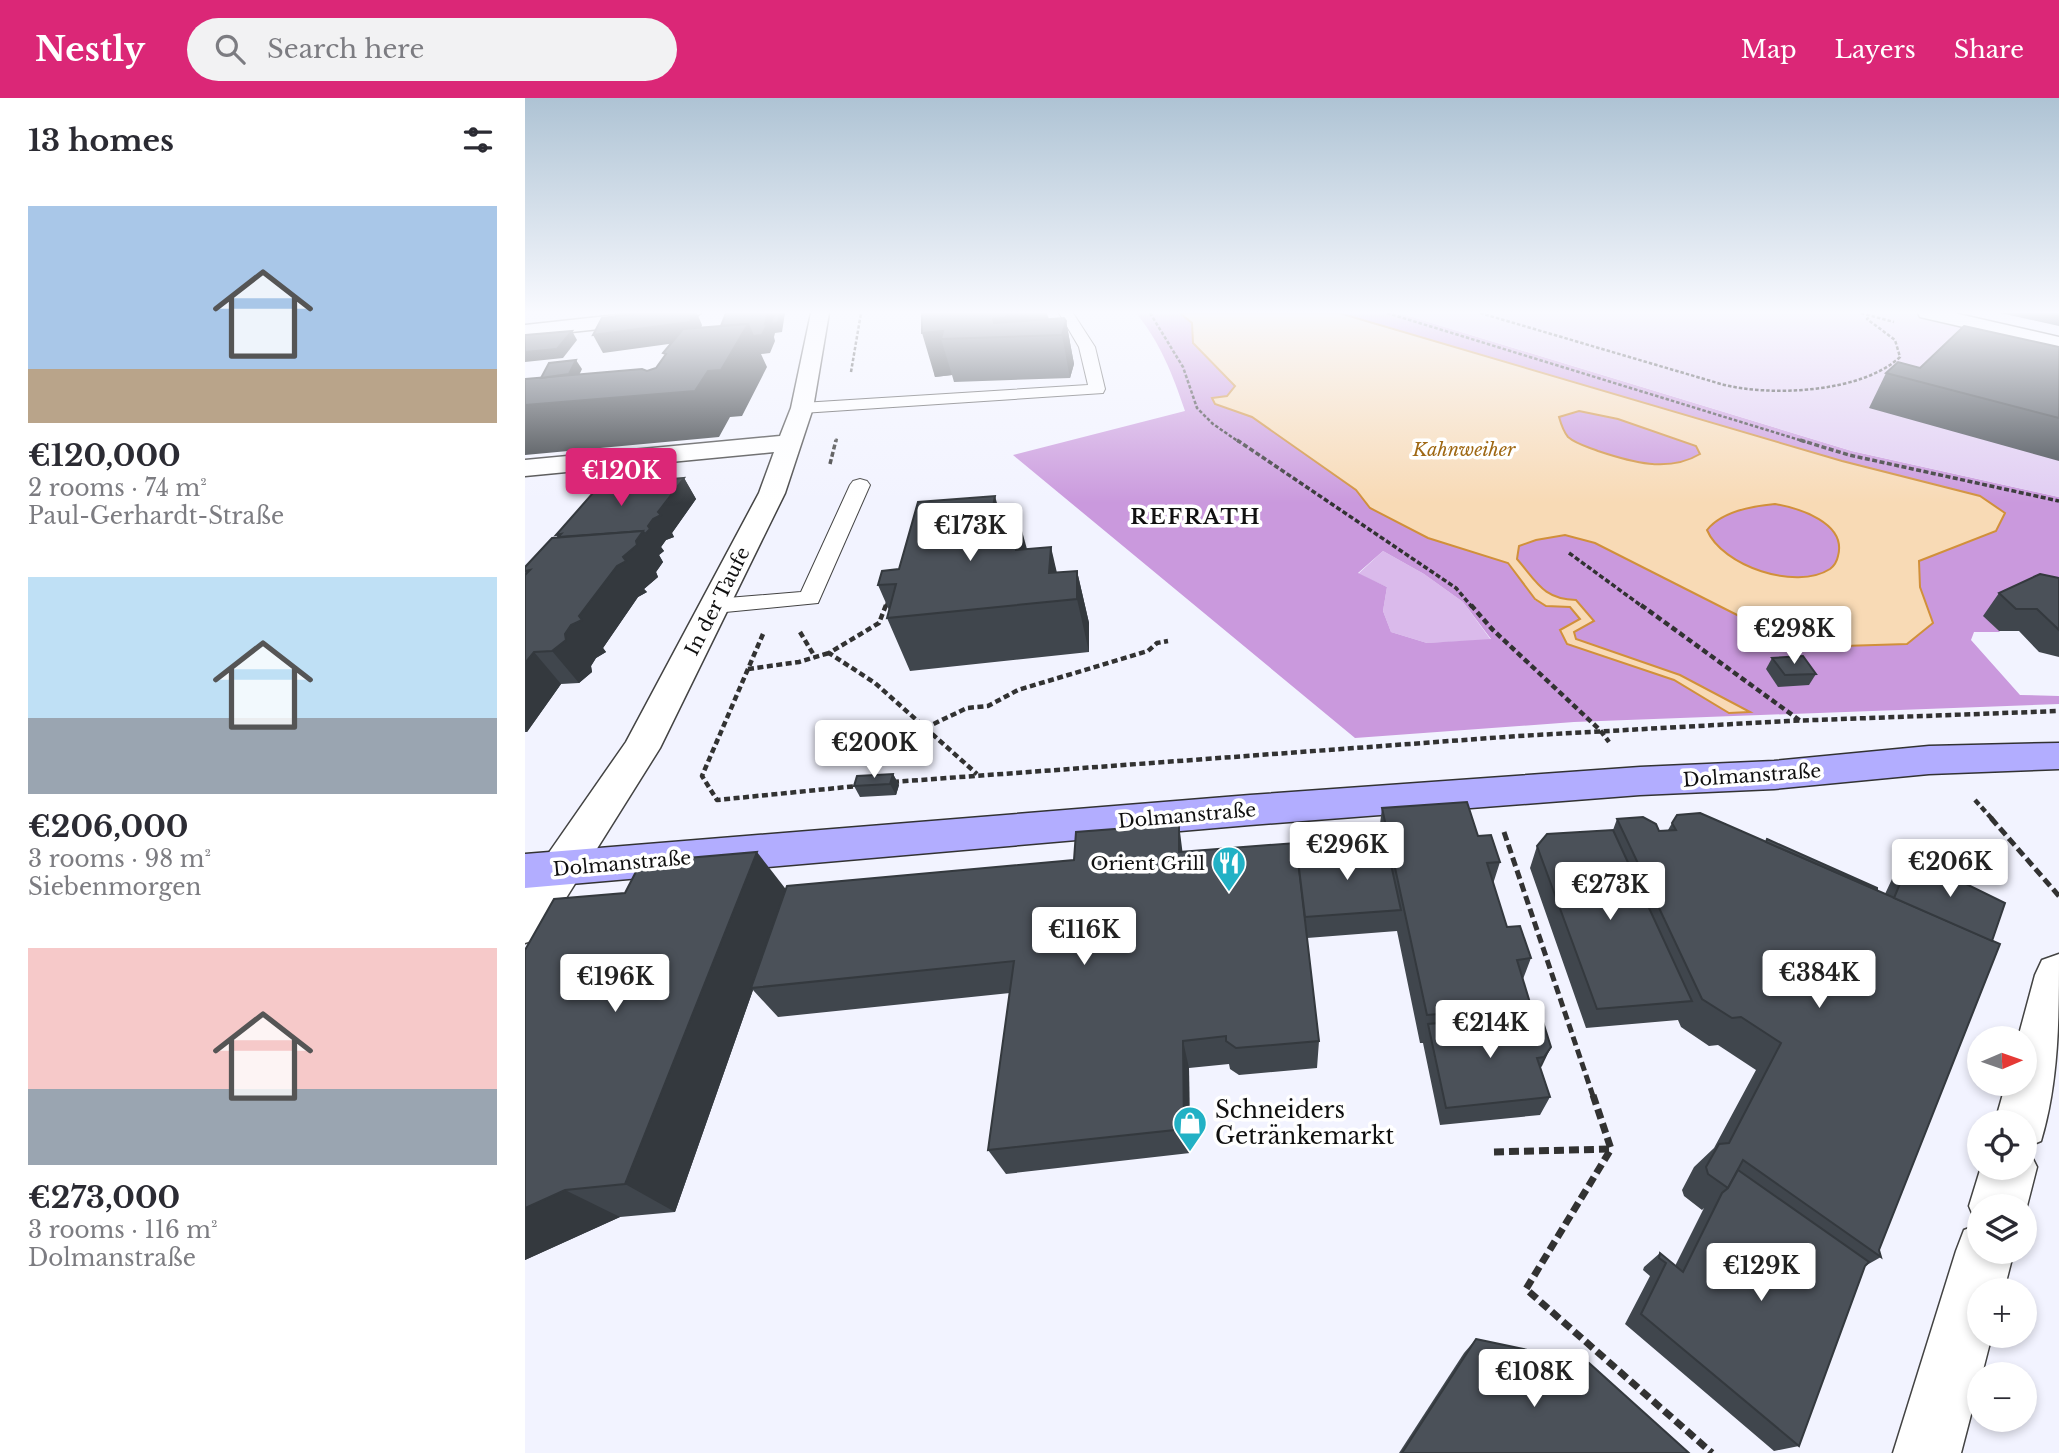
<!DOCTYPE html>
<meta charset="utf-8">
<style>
:root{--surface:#fff;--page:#f2f2f3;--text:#2b2b33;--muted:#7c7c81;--accent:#db2777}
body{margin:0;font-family:"Libre Baskerville",serif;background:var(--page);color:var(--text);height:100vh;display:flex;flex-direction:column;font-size:26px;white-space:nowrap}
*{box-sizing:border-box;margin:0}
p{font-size:23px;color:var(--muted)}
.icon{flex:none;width:38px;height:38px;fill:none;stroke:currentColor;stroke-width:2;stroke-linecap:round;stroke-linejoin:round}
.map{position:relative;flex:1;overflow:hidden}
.side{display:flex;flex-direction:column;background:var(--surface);width:525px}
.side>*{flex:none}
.needle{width:46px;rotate:88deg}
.tools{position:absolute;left:1442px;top:928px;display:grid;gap:14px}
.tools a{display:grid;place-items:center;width:70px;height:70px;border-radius:50%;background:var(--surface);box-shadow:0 4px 10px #0003;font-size:35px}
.price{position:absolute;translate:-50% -60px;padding:0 16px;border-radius:7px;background:#fff;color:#222;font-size:23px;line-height:46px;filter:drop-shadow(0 2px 4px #0008)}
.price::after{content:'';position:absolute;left:50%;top:42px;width:21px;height:16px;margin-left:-10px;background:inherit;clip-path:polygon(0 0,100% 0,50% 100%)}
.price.active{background:var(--accent);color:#fff}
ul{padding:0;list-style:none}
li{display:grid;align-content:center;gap:14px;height:371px;padding:0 28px}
li span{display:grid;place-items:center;height:217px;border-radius:0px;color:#555}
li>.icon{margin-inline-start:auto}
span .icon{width:126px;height:126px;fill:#fffc;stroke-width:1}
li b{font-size:30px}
h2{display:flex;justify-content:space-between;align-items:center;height:84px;padding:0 28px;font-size:30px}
header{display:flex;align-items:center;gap:42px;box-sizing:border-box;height:98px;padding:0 35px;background:var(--accent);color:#fff}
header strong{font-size:33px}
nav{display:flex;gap:38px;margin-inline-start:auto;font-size:24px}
.search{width:490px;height:63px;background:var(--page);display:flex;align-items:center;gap:18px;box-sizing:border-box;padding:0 24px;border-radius:38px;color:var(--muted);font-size:26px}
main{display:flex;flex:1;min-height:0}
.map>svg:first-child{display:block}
.green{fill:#dabaeb}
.forest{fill:#ca99dd;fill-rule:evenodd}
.pitch{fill:#e0ccf2}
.water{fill:#f8dab5;stroke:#d1903a;stroke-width:2;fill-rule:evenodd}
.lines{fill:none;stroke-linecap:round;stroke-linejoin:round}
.service-casing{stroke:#434343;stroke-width:2}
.minor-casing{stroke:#434343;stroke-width:3}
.secondary-casing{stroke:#323232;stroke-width:3}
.path-far4{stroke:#323232;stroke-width:2.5;stroke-dasharray:3.5 2;stroke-linecap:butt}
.path-far3{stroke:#323232;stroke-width:3.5;stroke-dasharray:5 2.5;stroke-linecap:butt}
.path-far2{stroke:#323232;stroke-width:4.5;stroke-dasharray:6 3.5;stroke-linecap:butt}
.path-far1{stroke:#323232;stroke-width:5;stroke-dasharray:9 4.5;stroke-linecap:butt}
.path{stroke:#323232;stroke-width:7;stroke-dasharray:10 5;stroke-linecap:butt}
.service{fill:#fff;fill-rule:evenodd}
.minor{fill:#fff;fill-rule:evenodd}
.secondary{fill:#b2adff;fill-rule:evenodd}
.wall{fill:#40464d}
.shaded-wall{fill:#34393e}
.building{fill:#4b5159;stroke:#34393e;stroke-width:2}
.labels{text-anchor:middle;stroke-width:7;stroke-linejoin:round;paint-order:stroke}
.far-water-label{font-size:18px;font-style:italic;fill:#9f6814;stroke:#fff}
.street-label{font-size:19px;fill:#101010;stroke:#fff}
.poi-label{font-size:19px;fill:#101010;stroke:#fff;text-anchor:end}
.far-district-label{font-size:21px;font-weight:bold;letter-spacing:2px;fill:#101010;stroke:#fff}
.near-poi-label{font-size:23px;fill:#101010;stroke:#fff;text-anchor:start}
</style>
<header>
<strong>Nestly</strong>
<div class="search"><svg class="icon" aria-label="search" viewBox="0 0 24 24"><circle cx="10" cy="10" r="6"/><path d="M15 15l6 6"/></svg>Search here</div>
<nav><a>Map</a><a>Layers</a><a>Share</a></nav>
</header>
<main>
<section class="side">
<h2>13 homes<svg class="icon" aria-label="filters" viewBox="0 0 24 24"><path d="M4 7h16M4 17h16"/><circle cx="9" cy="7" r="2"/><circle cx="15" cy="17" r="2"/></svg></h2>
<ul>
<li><span style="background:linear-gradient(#a9c7e8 75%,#b9a48a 0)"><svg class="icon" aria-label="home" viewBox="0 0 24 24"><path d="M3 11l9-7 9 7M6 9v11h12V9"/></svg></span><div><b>€120,000</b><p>2 rooms · 74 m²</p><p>Paul-Gerhardt-Straße</p></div></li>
<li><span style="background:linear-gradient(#bfe0f5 65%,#9aa5b1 0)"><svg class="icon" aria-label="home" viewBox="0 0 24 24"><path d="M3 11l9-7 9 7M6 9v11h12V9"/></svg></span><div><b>€206,000</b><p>3 rooms · 98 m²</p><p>Siebenmorgen</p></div></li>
<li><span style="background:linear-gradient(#f6c9c9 65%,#9aa5b1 0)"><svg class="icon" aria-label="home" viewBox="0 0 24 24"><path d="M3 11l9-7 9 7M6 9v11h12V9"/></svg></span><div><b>€273,000</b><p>3 rooms · 116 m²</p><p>Dolmanstraße</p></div></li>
</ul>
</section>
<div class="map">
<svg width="1534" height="1355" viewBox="0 0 1534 1355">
<rect width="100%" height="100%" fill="#f2f3ff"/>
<polygon class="green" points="858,453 899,476 938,504 966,542 902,545 866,534 858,513 862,489 833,476"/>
<g class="forest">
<path d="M611,215C623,215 643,212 655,215C679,224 682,270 708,283L710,288L702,298L690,306L727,319L831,392L845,410L903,440L983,465L1010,502L1021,508L1045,509L1056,521L1035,532L1042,546L1149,582L1204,615L1223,614L1051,541L1048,534L1069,523L1051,502C1017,501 1012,484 992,460L994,448L1011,442L1040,437L1070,445L1222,522L1249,531L1317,548L1407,525L1395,489L1393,463L1471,433L1479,415L1455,398L1317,363L814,215H874L1327,353L1534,399V507L1459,518L1475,534H1449L1446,542L1495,597L1534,598V606L1049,624L830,640L488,357L660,313C648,277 635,244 611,215ZM858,453L899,476L938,504L966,541L902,545L866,534L858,513L862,489L833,475Z"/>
<path d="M1054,313L1093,321L1172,348L1175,356C1142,374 1106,364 1073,353C1063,349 1051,346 1043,339C1038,333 1036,326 1034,319Z"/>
<path d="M1250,406C1274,410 1322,425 1313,458C1312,463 1309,468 1305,471C1270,494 1197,468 1182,432C1197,413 1227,408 1250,406Z"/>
</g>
<polygon class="pitch" points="874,215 1385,215 1534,249 1534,399 1327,353"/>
<path class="water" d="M655,215H814L1317,363L1455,398L1480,415L1471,433L1394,463L1395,489L1408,525L1382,546L1318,548L1249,532L1222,522L1070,445L1040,437L1011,442L994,448L992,461C1012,484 1018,501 1051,502L1069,523L1049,534L1051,541L1155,577L1225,614L1204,615L1149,582L1042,546L1035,532L1055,521L1045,509L1021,508L1010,501L983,465L903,440L845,410L831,392L727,319L690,306L687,300L702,298L710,288L668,245L667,225ZM1054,313L1093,321L1171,348L1175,356C1143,375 1106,364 1073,353C1063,349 1051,346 1043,339C1038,333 1036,326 1034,319ZM1250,406C1274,410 1322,425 1313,458C1312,463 1309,468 1305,471C1271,493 1197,468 1182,432C1197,413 1227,408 1250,406Z"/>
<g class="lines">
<g class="service-casing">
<g id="service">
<polygon points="534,215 548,215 570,249 580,291 578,295 277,315 268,310 277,305 563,287 554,249"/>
<polygon points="335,381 342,383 345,387 293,505 190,515 181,513 178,508 181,503 190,501 276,494 325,387 328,383"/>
</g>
</g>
<g class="minor-casing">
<g id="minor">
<polygon points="110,215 176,215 167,221 0,239 0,227"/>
<polygon points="286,215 304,215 288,310 260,395 135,650 16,840 0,845 0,789 101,644 234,395 249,354 0,378 0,362 255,338 266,310"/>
<polygon points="1393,215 1429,215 1534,239 1534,251 1395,219"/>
<path d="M1534,856C1534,919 1534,983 1516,1043L1502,1049L1512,1069L1502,1108L1500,1112V1108H1454V1153H1489L1479,1192H1454V1237H1467L1457,1276H1454V1286L1436,1355H1368L1431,1153L1439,1132L1452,1127L1444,1108L1456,1069H1500V1024H1470L1481,985H1500V940H1493L1510,877L1517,862Z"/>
</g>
</g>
<g class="secondary-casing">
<polygon id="secondary" points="1534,645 1534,671 1404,676 1249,691 1115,697 725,727 0,790 0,756 725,697 1115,669 1249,663 1404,648"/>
</g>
<g class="path-far4">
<polyline points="625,215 658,269 672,310 688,326 714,344"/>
<polyline points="862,215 1281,344"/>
<path d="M955,215L1196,286C1244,299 1337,295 1375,259L1370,242L1342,221L1344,219"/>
<polyline points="1336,215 1369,224"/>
<polyline points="326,274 336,215"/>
<polyline points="311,344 312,340"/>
</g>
<g class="path-far3">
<polyline points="712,342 931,490 947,509"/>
<polyline points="1275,342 1324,357 1534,403"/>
<polyline points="305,366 311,342"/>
<polyline points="1044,455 1118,509"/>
<polyline points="361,509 363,503"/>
</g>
<g class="path-far2">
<polyline points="361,507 354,525 304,555 350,585 452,676"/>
<polyline points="946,507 967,531 1075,632 1084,644"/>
<polyline points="1116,507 1277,624"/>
<polyline points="275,534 290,559"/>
<polyline points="238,536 177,678 192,702 332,688"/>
<polyline points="223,571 274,564 304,555"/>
<polyline points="400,630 442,610 463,608 493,592 623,553 632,545 643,543"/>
<polyline points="368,684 993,638 1263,623 1534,613"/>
<polyline points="1450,702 1468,722"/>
</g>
<g class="path-far1">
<polyline points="1466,720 1534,798"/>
<polyline points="979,734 1068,998"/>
</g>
<g class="path">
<polyline points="1068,997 1086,1051 1001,1191 1187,1355"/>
<polyline points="969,1054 1085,1051"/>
</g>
<use href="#service" class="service"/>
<use href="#minor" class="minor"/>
<use href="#secondary" class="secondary"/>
</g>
<g class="wall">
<polygon points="397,215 522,215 524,221 541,223 549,266 545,280 429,284 427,277 410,279"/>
<polygon points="1474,215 1534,215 1534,228 1484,217"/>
<polygon points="1534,249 1534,363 1344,310 1361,275"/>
<polygon points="159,380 171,401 147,435 149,439 141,442 136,449 139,453 134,457 138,464 131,474 133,479 119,491 122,494 113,499 78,550 81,554 71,560 66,568 67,574 54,585 36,586 2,634 0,634 0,469 33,439 31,437"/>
<polygon points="477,424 502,451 532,475 552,473 564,525 564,554 385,573 362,520 364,512 353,487 374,471"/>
<polygon points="1534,480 1534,559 1514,554 1494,533 1474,533 1458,518 1474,495"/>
<polygon points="1247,560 1291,576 1284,587 1253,589 1241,571"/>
<polygon points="368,676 374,687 371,697 335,699 329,688"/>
<polygon points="857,710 953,738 975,764 968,786 982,829 1006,860 998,881 1006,908 1002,917 1026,949 1015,970 1025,999 1015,1017 915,1027 898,945 895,945 872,833 782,840 794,943 792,970 714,977 705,971 704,966 664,970 665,1055 481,1076 463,1052 485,895 253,919 228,892 150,1114 95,1119 0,1162 0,852 261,792 658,754 772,754 854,748 853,742"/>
<polygon points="1092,721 1134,733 1143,732 1147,725 1360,796 1367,781 1386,759 1354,1152 1356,1159 1340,1168 1274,1348 1249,1353 1100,1226 1125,1178 1118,1172 1119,1169 1135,1155 1150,1168 1179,1110 1177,1112 1159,1098 1157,1092 1169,1069 1189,1050 1231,972 1193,947 1184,948 1156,929 1153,922 1061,930 1005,770 1012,748 1088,732"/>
<polygon points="951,1241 1164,1355 874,1355 939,1255"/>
</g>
<g class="shaded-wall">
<polygon points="167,215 172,215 177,227 173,242 78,255 68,237"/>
<polygon points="243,215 260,215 257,234 250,235 249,239 250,243 245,255 236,256 242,269 217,318 205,319 194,339 0,357 0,307 183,273 223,226 240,226"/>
<polygon points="476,215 503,215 508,238 469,225 468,221"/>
<polygon points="541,223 549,266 545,280 537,237"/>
<polygon points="47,233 52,242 38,260 0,264 0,254"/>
<polygon points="418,233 416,241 427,277 410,279 397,235"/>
<polygon points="51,262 57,271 50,286 23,290"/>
<polygon points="159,380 171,401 147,435 149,439 141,442 136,449 139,453 134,457 138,464 131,474 133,479 119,491 122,494 113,499 78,550 81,554 71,560 66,568 67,574 54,585 27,553"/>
<polygon points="470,398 484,448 465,425"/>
<polygon points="494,422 508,473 491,452"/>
<polygon points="526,449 538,501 524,475"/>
<polygon points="552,473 564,525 564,554 552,501"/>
<polygon points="9,554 36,586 2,634 0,631 0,565"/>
<polygon points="368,676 374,687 371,697 365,686"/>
<polygon points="654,726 658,758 654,754"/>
<polygon points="232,754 263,794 226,890 228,892 150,1114 100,1086"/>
<polygon points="658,943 664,970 665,1055 659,1031"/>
<polygon points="1026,949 1017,968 1010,977 1019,959"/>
<polygon points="40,1092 95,1119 0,1162 0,1110"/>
</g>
<g class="building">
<polygon points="114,215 167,215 165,224 68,237 77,220"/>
<polygon points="201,215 243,215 240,226 243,225 237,237 228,238 223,226 196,228"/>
<polygon points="250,215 255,215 253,225 246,226 247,221"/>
<polygon points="397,215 481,215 481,220 468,221 469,225 539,220 541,223 537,237 416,241 418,233 397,235"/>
<polygon points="223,226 196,272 183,273 170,293 0,307 0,281 117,271 122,273 131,270 141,256 138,255 158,231"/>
<polygon points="1439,228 1534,249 1534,320 1361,275 1373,264 1395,270"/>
<polygon points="47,233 32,251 0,254 0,237"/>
<polygon points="51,262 44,276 16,280 24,265"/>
<polygon points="159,380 133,414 136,417 128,421 123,428 125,431 120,436 118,433 33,439 36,436 31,437 75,387"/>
<polygon points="470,398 465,425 494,422 491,452 526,449 524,475 552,473 552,501 362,520 371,486 353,487 357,473 374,471 393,404"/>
<polygon points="118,433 111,443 112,447 98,459 101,463 92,468 54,518 57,522 46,527 40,536 41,542 27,553 9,554 0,565 0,477 5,472 0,473 0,469 27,440"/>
<polygon points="1515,476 1534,480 1534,532 1512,511 1491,511 1474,495"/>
<polygon points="1278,558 1291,576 1260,577 1247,560"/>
<polygon points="368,676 365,686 329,688 332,678"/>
<polygon points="942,704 953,738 966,737 975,764 962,765 982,829 995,828 1006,860 992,862 1006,908 902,917 857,710"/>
<polygon points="1175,715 1475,846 1354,1152 1356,1159 1218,1062 1203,1090 1183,1076 1181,1069 1194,1046 1204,1045 1256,945 1216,919 1207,920 1177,901 1092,721 1118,719 1131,726 1134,733 1151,732 1147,725 1152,717"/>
<polygon points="654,726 654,754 771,745 794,943 711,950 701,943 701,938 658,943 659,1031 463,1052 489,863 226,890 262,788 549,762 551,734"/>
<polygon points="1088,732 1167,903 1072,911 1012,748 1022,736"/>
<polygon points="1242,741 1352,790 1352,792 1241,744"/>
<polygon points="862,748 876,812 780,819 772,754"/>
<polygon points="232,754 100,1086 40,1092 0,1110 0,852 29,801 100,795 116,764"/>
<polygon points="1386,759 1480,805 1467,843 1369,800"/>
<polygon points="1006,917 1018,924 1026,949 1019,959 1012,960 1025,999 921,1010 903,926"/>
<polygon points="1213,1072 1344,1164 1340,1168 1274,1348 1116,1216 1141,1165 1134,1160 1135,1155 1158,1174 1197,1095 1203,1090"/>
<polygon points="951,1241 1064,1265 1164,1355 877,1355"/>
</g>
<linearGradient id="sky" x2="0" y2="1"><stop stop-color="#aec3d4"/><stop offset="0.53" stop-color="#f9faff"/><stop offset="1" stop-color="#f9faff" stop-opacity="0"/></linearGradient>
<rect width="1534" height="405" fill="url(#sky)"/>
<defs>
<g id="restaurant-pin" transform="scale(1.75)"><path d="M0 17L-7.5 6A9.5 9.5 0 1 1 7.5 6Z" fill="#22b1c5" stroke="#fff"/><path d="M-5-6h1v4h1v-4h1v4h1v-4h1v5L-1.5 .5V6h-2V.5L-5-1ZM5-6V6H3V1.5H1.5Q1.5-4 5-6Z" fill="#fff"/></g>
<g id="shop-pin" transform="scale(1.75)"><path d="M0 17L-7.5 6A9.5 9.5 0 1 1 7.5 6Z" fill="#22b1c5" stroke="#fff"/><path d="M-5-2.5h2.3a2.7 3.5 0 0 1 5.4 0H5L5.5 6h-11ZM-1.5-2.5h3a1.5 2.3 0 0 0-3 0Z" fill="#fff"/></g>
</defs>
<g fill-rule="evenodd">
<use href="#restaurant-pin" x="704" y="765"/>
<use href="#shop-pin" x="665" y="1025"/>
</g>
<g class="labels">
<g class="far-water-label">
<text x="939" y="358">Kahnweiher</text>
</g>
<g class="street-label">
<text transform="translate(192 503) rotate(-63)" y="7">In der Taufe</text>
<text transform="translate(1227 677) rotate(-4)" y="7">Dolmanstraße</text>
<text transform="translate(662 717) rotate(-5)" y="7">Dolmanstraße</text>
<text transform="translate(97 765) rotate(-5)" y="7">Dolmanstraße</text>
</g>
<g class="poi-label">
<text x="680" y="772">Orient Grill</text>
</g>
<g class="far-district-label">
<text x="671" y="426">REFRATH</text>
</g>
<g class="near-poi-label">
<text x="690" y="1020">Schneiders<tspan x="690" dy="26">Getränkemarkt</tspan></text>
</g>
</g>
</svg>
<div class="tools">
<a><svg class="needle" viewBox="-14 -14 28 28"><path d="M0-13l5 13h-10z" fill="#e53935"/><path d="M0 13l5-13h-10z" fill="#7c7c81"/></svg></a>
<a><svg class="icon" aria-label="locate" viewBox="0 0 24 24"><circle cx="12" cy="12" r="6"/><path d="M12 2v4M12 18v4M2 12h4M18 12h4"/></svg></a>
<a><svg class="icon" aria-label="layers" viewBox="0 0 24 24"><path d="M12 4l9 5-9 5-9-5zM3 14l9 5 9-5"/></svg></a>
<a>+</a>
<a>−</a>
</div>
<b class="price active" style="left:96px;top:410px">€120K</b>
<b class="price" style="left:445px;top:465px">€173K</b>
<b class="price" style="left:1269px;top:568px">€298K</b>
<b class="price" style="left:349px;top:682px">€200K</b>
<b class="price" style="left:822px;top:784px">€296K</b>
<b class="price" style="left:1425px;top:801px">€206K</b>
<b class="price" style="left:1085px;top:824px">€273K</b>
<b class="price" style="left:559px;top:869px">€116K</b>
<b class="price" style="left:1294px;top:912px">€384K</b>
<b class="price" style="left:90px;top:916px">€196K</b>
<b class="price" style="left:965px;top:962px">€214K</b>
<b class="price" style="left:1236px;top:1205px">€129K</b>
<b class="price" style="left:1009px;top:1311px">€108K</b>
</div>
</main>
